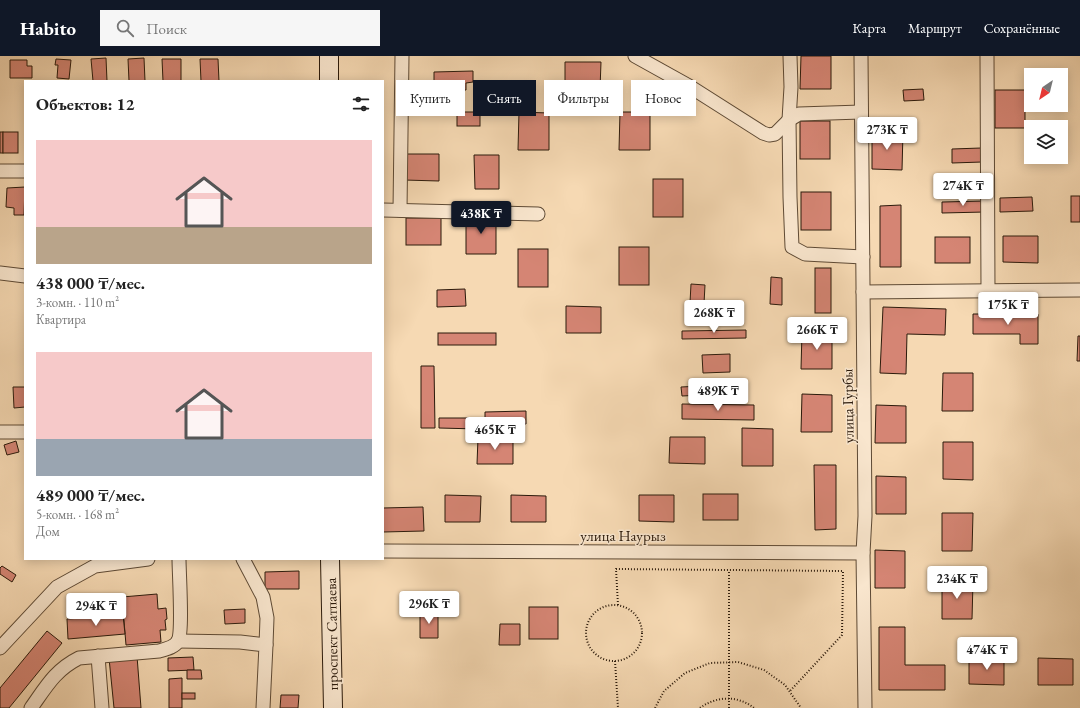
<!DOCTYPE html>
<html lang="ru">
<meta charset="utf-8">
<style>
:root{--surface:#fff;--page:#f6f6f6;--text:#222;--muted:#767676;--accent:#111827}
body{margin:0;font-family:"EB Garamond",serif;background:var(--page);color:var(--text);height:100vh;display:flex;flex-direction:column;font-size:15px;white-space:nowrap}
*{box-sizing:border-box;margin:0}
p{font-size:13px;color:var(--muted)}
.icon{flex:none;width:22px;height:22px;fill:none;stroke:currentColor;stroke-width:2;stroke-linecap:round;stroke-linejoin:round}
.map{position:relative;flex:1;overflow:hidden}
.side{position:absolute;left:24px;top:24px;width:360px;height:480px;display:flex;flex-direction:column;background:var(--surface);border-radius:0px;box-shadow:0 2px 10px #0003}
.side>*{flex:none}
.banner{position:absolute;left:396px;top:24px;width:380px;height:36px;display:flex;gap:8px}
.needle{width:26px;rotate:215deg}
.tools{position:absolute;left:1024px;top:12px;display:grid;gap:8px}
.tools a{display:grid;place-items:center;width:44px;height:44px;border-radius:0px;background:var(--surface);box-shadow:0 2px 10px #0003;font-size:20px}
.price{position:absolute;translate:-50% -34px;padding:0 9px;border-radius:4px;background:#fff;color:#222;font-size:13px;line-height:26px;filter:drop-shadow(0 1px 2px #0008)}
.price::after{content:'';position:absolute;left:50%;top:24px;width:12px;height:9px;margin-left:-6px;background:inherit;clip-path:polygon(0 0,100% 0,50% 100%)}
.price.selected{background:var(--accent);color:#fff}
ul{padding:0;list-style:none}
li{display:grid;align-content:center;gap:8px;height:212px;padding:0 12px}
li span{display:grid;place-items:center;height:124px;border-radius:0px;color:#555}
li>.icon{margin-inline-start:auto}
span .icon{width:72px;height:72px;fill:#fffc;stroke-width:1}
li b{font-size:17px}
h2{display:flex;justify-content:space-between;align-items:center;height:48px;padding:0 12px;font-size:17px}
.pill{padding:0 14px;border-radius:0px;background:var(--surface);box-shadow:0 2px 10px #0003;font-size:14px;line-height:36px}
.pill.selected{background:var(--accent);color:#fff}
header{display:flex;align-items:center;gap:24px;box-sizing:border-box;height:56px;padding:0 20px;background:var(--accent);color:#fff}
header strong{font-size:19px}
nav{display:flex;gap:22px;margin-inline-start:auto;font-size:14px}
.search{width:280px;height:36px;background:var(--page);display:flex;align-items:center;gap:10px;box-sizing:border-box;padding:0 14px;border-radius:0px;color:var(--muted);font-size:15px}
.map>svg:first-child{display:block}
.building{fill:#d58574;stroke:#2b1a0b}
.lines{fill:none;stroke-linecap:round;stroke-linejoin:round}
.street-casing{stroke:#5e4a35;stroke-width:15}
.secondary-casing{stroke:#2b1a0b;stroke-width:20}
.path{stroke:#2b1a0b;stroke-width:2;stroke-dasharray:1 2;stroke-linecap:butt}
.street{stroke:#f9e6ce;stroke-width:13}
.secondary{stroke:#f9e6ce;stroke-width:18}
.labels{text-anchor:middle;stroke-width:3;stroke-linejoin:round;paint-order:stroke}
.street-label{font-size:15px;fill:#2b1a0b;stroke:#f9e6ce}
</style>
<header>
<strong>Habito</strong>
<div class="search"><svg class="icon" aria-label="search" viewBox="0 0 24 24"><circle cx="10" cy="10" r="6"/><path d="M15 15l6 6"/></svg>Поиск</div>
<nav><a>Карта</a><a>Маршрут</a><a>Сохранённые</a></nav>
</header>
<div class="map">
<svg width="1080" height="652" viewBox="0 0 1080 652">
<rect width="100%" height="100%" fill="#f6d9b3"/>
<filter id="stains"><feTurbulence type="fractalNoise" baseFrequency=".005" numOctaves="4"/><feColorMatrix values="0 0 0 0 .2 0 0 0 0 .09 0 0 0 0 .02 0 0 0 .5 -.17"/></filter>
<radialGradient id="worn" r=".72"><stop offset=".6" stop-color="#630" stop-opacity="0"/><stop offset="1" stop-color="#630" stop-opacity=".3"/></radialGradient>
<g class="building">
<polygon points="801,0 831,0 831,33 800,33"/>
<polygon points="106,2 107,25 93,25 91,3"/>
<polygon points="144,2 145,25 129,25 128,3"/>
<polygon points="56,3 71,4 69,23 57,22 58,9 55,9"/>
<polygon points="162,3 181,3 181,25 163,25"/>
<polygon points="200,3 218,3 219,25 201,25"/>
<polygon points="10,4 27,4 27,10 32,10 32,22 10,22"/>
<polygon points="565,6 601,6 600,33 565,33"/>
<polygon points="473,15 473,26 466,27 466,34 442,35 442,27 434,27 434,16"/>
<polygon points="923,33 924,44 904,45 903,34"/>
<rect x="995" y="34" width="30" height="38"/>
<rect x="457" y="56" width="23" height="14"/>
<polygon points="519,56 549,57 549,94 518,94"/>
<polygon points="620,56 650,56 650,94 619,94"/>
<rect x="800" y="65" width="30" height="38"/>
<rect x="0" y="76" width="3" height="21"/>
<rect x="3" y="76" width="15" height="21"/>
<polygon points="872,76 903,76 902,114 872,113"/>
<polygon points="981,92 982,106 952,107 952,93"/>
<polygon points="404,98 439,98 439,125 404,124"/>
<polygon points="474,99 499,99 499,133 475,133"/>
<rect x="653" y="123" width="30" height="38"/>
<polygon points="25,131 24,159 14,159 14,152 6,151 7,132"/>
<rect x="801" y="136" width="30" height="38"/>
<rect x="1071" y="140" width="9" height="26"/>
<polygon points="1032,141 1033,155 1000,156 1000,142"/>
<polygon points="984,145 985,156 942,157 942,146"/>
<polygon points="901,149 901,211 880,211 880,150"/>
<polygon points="466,160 496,161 496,198 466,198"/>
<rect x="406" y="162" width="35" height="27"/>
<polygon points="1003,180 1038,180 1038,207 1003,206"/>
<rect x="935" y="181" width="35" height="26"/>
<rect x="619" y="191" width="30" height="38"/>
<rect x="518" y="193" width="30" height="38"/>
<rect x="815" y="212" width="16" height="45"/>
<polygon points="771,221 782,222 782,249 770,248"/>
<polygon points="691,228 705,229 703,266 689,265"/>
<polygon points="465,233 466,250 437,251 437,234"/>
<polygon points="566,250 601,251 601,277 566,277"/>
<polygon points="883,251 946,253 945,279 907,278 906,318 880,317"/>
<polygon points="973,258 1038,258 1038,288 1020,288 1020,278 973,278"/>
<polygon points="746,274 746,282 682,283 682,275"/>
<polygon points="802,276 832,276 832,313 801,313"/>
<rect x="438" y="277" width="58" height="12"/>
<polygon points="1078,280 1080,280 1080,305 1077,305"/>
<polygon points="730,298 730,316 703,317 702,299"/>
<polygon points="421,310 434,310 435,372 421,372"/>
<polygon points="943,317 973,317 973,355 942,355"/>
<polygon points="701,330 702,339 682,340 681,331"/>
<polygon points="13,331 25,331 25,351 14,352"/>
<polygon points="802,338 832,339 832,376 801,376"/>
<polygon points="682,348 754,349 754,364 682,363"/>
<polygon points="876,349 906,350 906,387 875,387"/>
<polygon points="526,355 526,368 485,369 485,356"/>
<polygon points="439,362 478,362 478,373 439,372"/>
<polygon points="742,372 773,373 773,410 742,410"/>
<polygon points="670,381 705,381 705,408 669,407"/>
<polygon points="478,382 513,382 513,408 477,408"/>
<polygon points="16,385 19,396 7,399 4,389"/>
<polygon points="943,386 973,386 973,424 943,423"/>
<polygon points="814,409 836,409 836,473 815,474"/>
<polygon points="876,420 906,421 906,458 876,458"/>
<rect x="703" y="438" width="35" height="26"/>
<polygon points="445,439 481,440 480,466 445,466"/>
<polygon points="511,439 546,440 546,466 511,466"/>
<polygon points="639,439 674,439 674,466 639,465"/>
<polygon points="423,451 424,475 383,476 383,452"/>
<polygon points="942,457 973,457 972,495 942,495"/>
<polygon points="875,494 905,495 905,532 875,532"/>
<polygon points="2,510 16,519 12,526 0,518 0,512"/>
<polygon points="299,515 299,533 265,533 265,516"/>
<polygon points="942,525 973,526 972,563 942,563"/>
<polygon points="157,538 158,553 166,552 167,563 165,564 166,574 160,574 161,586 126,589 122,541"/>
<rect x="529" y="551" width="29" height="32"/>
<polygon points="245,553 245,567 225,568 224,554"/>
<polygon points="424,553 433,553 433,559 438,559 438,582 420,582 420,559 424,559"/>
<polygon points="123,559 125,578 68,583 67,563"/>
<polygon points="500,568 520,568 520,589 499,589"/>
<polygon points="879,571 905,571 905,609 945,609 945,634 879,634"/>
<polygon points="47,575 62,587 9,652 0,652 0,632"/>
<polygon points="137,600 141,652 114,652 109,602"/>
<polygon points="193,601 194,614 168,615 168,602"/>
<polygon points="969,602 1004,602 1004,629 969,628"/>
<polygon points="1038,602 1073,603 1073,629 1038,629"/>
<polygon points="187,614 201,614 202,623 187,623"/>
<polygon points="182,622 182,652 169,652 169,623"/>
<rect x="182" y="637" width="13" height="6"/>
<polygon points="281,639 299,639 298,652 280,652"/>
</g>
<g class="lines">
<g class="street-casing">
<g id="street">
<polyline points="635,0 689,30 763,77 769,79 775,78 789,64 799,58 861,56"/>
<polyline points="790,0 791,31 789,64 790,141 792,191 805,198 863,201"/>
<polyline points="861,0 865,460 863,497 865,652"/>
<polyline points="987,0 988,234"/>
<polyline points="0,115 25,115"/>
<polyline points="383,154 538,158"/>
<polyline points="400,154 402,0"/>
<polyline points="0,217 25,220"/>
<polyline points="863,236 1080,234"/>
<polyline points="0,376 25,376"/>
<polyline points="383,495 863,497"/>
<polyline points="243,503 263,541 267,562 266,589"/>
<polyline points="178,585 240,586 266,589 263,652"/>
<polyline points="0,592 57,531 95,510 148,503"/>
<polyline points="98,600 102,652"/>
<path d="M31,652C46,631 55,614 79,602L159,595C166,593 175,591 178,585C183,576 179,517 179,503"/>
</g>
</g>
<g class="secondary-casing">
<g id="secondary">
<polyline points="329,25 329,0"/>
<polyline points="330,503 333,652"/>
</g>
</g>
<g class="path">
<polyline points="618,549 616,513 843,515 842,579 790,635"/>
<circle cx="614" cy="577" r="28"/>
<polyline points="615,605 618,652"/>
<polyline points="655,652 664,635 685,617 710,607 738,606 764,614 785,629 801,652"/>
<path d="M700,652C716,640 738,639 754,652"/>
<polyline points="729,652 729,514"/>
</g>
<use href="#street" class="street"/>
<use href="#secondary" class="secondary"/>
</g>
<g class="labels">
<g class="street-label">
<text transform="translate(848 350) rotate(-91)" y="5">улица Гурбы</text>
<text x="623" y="485">улица Наурыз</text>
<text transform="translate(332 578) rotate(-91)" y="5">проспект Сатпаева</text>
</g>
</g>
<rect width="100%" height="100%" filter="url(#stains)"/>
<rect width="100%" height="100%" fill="url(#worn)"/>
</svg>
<div class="tools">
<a><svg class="needle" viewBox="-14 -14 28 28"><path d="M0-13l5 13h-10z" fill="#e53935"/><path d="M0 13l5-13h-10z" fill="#767676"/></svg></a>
<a><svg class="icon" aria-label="layers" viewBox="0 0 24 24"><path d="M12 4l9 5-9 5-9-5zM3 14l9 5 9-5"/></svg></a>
</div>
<b class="price" style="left:887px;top:95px">273K ₸</b>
<b class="price" style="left:963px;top:151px">274K ₸</b>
<b class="price selected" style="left:481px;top:179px">438K ₸</b>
<b class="price" style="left:1008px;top:270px">175K ₸</b>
<b class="price" style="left:714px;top:278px">268K ₸</b>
<b class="price" style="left:817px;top:295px">266K ₸</b>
<b class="price" style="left:718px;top:356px">489K ₸</b>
<b class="price" style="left:495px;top:395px">465K ₸</b>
<b class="price" style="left:957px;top:544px">234K ₸</b>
<b class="price" style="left:429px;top:569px">296K ₸</b>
<b class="price" style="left:96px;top:571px">294K ₸</b>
<b class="price" style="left:987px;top:615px">474K ₸</b>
<div class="banner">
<a class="pill">Купить</a>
<a class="pill selected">Снять</a>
<a class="pill">Фильтры</a>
<a class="pill">Новое</a>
</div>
<section class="side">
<h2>Объектов: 12<svg class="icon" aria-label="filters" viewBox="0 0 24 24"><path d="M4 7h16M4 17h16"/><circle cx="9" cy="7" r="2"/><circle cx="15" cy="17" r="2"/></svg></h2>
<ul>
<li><span style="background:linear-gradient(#f6c9c9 70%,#b9a48a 0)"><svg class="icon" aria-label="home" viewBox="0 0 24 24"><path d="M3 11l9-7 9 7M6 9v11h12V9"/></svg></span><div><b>438 000 ₸/мес.</b><p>3-комн. · 110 m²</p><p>Квартира</p></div></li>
<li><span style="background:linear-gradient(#f6c9c9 70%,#9aa5b1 0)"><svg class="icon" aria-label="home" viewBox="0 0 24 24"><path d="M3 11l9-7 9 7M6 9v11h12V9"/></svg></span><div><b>489 000 ₸/мес.</b><p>5-комн. · 168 m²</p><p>Дом</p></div></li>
</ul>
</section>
</div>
